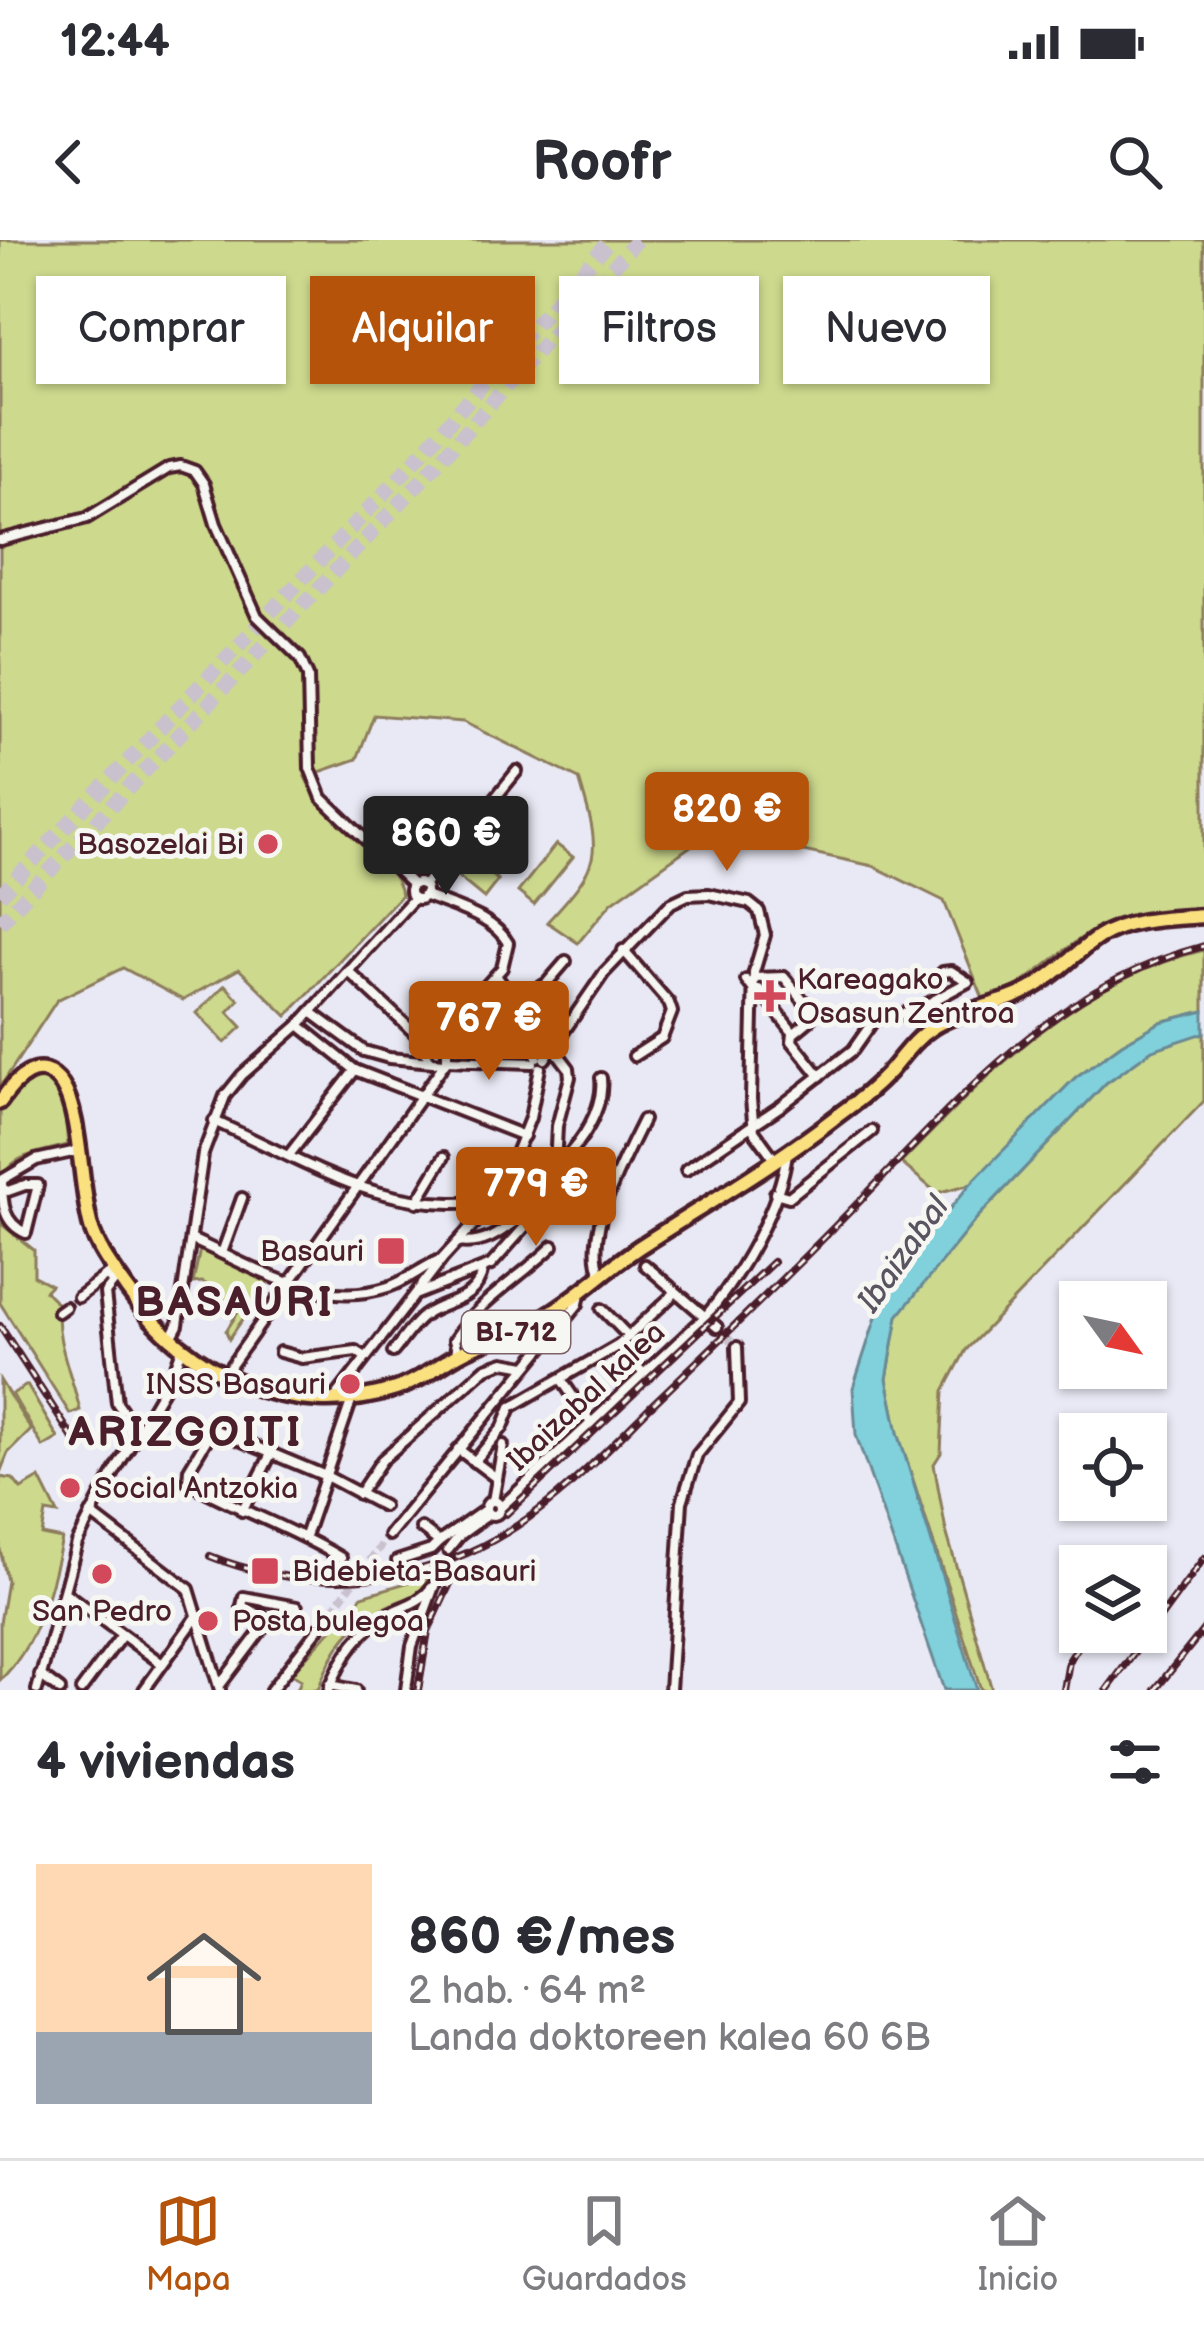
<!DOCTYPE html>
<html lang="es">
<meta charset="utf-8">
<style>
:root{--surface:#fff;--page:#f7f7f7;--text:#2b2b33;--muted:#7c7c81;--line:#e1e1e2;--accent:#b45309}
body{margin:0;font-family:"Balsamiq Sans",sans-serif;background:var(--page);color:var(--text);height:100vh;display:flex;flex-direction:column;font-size:45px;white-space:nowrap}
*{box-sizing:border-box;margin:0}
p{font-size:39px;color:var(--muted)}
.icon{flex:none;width:66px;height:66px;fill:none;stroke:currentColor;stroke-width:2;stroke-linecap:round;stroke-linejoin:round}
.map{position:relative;height:1450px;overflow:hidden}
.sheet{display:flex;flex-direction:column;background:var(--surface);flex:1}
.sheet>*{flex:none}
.top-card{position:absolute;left:36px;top:36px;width:1134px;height:108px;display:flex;gap:24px}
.needle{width:78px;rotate:123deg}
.tools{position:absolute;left:1059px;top:1041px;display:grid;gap:24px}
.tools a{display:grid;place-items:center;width:108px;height:108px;border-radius:0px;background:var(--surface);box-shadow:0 3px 9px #0004;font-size:60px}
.price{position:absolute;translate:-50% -102px;padding:0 27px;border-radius:12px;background:var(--accent);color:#fff;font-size:39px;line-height:78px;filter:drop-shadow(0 3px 6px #0008)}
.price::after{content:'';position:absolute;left:50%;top:72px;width:36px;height:27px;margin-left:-18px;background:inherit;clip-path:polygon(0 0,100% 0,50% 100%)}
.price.current{background:#222;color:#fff}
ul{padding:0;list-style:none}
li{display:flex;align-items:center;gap:36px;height:300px;padding:0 36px}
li+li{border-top:3px solid var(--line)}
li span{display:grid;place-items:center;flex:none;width:336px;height:240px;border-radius:0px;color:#555}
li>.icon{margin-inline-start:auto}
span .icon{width:144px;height:144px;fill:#fffc;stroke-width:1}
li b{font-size:51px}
h2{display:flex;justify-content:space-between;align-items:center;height:144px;padding:0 36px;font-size:51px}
.tag{padding:0 42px;border-radius:0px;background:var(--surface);box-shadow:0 3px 9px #0004;font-size:42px;line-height:108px}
.tag.current{background:var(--accent);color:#fff}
.status{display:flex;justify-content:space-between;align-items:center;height:84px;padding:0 60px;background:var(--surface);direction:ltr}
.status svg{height:33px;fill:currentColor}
header{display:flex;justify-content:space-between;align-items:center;height:156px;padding:0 36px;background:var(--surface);font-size:54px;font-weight:700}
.menu{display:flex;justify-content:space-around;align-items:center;height:168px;border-top:3px solid var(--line);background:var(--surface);font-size:33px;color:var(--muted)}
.menu a{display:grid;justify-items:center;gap:6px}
.menu .current{color:var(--accent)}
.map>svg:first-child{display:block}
.green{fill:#cdd98d;stroke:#8c7c5c;stroke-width:3}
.water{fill:#80d1db;stroke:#6a8a95;stroke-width:3}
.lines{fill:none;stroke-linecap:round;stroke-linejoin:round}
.street-tunnel{stroke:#c9c1cd;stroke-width:8;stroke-dasharray:8 4;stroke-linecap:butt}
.highway-tunnel{stroke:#c9c1cd;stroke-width:15;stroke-dasharray:15 8;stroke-linecap:butt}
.street-casing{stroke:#4a1f2b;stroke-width:16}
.primary-casing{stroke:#4a1f2b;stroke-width:21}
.street{stroke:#f6f6f2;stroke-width:8}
.primary{stroke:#fbe080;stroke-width:12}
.rail-casing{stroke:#4a1f2b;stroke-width:8}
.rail{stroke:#f6f6f2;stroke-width:3;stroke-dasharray:9;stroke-linecap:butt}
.street-bridge-casing{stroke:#4a1f2b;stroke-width:16;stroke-linecap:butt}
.street-bridge{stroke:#f6f6f2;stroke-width:8}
.poi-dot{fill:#d1495b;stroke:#f6f6f2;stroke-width:4.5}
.labels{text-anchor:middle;stroke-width:10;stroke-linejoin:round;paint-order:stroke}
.shield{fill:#f6f6f2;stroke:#7e6067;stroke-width:3}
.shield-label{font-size:27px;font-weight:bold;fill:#4a1f2b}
.poi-label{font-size:30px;fill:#4a1f2b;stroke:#f6f6f2;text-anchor:start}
.street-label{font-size:30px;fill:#4a1f2b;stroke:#f6f6f2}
.water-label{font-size:33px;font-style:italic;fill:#5a5460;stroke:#f6f6f2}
.district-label{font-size:42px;font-weight:bold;letter-spacing:3px;fill:#4a1f2b;stroke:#f6f6f2}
</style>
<div class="status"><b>12:44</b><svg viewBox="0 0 49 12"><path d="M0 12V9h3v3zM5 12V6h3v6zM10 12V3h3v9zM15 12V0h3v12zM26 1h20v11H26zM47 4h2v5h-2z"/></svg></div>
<header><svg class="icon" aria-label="back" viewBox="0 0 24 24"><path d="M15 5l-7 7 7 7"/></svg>Roofr<svg class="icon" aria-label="search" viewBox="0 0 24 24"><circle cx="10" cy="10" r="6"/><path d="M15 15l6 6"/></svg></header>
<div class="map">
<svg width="1204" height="1450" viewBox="0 0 1204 1450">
<rect width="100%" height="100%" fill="#e9e9f5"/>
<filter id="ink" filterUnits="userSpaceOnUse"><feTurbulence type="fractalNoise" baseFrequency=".00833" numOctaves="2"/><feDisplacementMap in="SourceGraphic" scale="24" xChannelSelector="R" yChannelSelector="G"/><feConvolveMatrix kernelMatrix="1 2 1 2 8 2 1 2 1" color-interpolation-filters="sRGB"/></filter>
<g filter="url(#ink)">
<g class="green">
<path d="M0,0H1204V671C1178,674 1134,673 1111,682C1066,699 1036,745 984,761L944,661L873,626L771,604L695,603L612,662L578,703L547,682C602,623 602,616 579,539L463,482L374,475L357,519L305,537C323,580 398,619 401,655L287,776L239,729L183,760L123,728L57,760L0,847Z"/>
<polygon points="556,604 573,617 534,665 518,652"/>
<polygon points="465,613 498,640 484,658 451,631"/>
<path d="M1204,710V771L1161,782L1122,804L1076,837L971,944L937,953L901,923C989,833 1077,740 1204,710Z"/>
<polygon points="225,745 239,760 228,772 242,787 225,803 197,773"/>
<polygon points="1204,792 1204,861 966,1110 944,1151 941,1213 934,1224 946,1291 992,1450 981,1450 898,1193 887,1139 898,1075 977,978 1106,843 1152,810"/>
<path d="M25,836H47L63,854L68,905C41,912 9,914 0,943V863Z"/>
<path d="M0,983L34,1010V1036L51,1045L45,1051L59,1065C54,1098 72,1135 80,1170L70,1174L0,1063Z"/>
<polygon points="200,1009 270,1040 229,1099 226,1091 237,1074 222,1065 215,1074 205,1066 212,1058 211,1047 202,1042 193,1043"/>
<polygon points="0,1140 31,1190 8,1213 0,1233"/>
<polygon points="27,1145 58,1198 43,1207 12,1154"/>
<path d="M0,1237L13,1239L21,1249L40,1238L58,1274L46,1272L42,1295L62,1299C51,1348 38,1405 0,1440V1383L7,1341L0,1309Z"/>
<path d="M429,1336L421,1354C364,1370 338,1393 318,1450H297L301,1440L291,1434L362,1356Z"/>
</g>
<polygon class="water" points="1204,771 1204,793 1152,810 1106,843 977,978 898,1076 887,1139 898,1193 977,1450 944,1450 856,1195 853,1148 886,1046 971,943 1076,837 1122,804 1161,782"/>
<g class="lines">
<g class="street-tunnel">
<polyline points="717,1087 737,1107"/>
<polyline points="122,1170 138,1179"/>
<polyline points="319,1388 389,1295"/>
</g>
<g class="highway-tunnel">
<polyline points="0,655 411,225 610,0"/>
<polyline points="0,683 423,239 637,0"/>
</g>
<g class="street-casing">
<g id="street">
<polyline points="0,300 87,278 169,228 181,226 195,231 204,244 216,284 257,376 300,418 308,436 310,528 322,558 413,645"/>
<circle cx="418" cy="651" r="8"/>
<polyline points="424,646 517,531"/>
<path d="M424,655C452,667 493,676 508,703L502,728L447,789V820"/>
<polyline points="623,710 669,763 672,772 662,798 634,816"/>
<polyline points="348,731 419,797 429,820"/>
<polyline points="496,735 521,772 537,817"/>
<polyline points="754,738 784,737 811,770 810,780 793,794 792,801 820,836"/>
<polyline points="746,740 753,749 759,749 791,790"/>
<polyline points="516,763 547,743 566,721"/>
<polyline points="311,772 364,811 389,818 444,823"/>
<polyline points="299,785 355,830 524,896"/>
<polyline points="553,807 569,828 570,837 557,886 555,928"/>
<polyline points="545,819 604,733 671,663 688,655 709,654 749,663 759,671 765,695 754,732 751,859 754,891 776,921"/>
<polyline points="447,820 533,823"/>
<path d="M214,881C308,923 390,979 495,959"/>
<polyline points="289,915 355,830"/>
<polyline points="686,930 781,866 853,810 874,780 914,771 968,742 951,731 943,732 936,740"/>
<path d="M2,948L8,951L25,945H38L26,993C3,983 2,963 2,940L36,920L77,911"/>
<path d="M501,953C547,953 607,883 601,838"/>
<polyline points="775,953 789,957 872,891"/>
<polyline points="417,962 444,917"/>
<path d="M193,1000C254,1027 318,1070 388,1047C405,1042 420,1029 437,1021"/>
<polyline points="222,1013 242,958"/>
<polyline points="645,1025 717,1087"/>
<path d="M602,1036C581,996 625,917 643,880"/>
<polyline points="117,1038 105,1053 117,1163 122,1170"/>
<path d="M417,1054L491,1025L530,981L521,977C501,992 484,1006 458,1002"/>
<polyline points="78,1057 107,1035 112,1042"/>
<polyline points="602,1069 629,1097"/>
<polyline points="58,1072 65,1067"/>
<polyline points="170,1100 178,1085 203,914 225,856 242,835 299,785 414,658"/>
<polyline points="619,1105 643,1133"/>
<polyline points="280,1112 302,1118 356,1111 364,1116"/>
<path d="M393,1112C403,1100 413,1083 425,1075C448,1059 476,1063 483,1029"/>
<path d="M458,1114L454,1100C479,1060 519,1039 553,1006"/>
<polyline points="225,1134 447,820"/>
<polyline points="561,1139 591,1183"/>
<polyline points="172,1141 186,1131 214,1131"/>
<polyline points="335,1158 443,1018 498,958 530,878 540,828"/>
<polyline points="458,1209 495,1237"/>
<polyline points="474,1222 503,1187 511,1167 619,1105 676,1052"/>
<polyline points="119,1224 174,1131 182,1109"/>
<polyline points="359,1254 382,1220 486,1128 504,1122 526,1126"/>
<circle cx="493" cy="1268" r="7"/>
<polyline points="493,1261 503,1205"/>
<path d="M500,1268L705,1077C740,1036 780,967 787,913"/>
<polyline points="242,1271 272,1212"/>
<polyline points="91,1274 189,1349 220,1450"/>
<polyline points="421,1288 439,1302 486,1269"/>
<polyline points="389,1295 578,1064 580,1053"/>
<polyline points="305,1296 353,1156"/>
<polyline points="448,1310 460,1295 489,1274"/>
<path d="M341,1318C292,1288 238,1270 188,1242L189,1229L213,1189L328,1237L383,1266"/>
<polyline points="397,1321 431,1310 439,1302"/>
<polyline points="64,1352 161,1423"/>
<polyline points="40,1435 60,1450"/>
<polyline points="220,1445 266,1384 264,1377 242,1366 244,1357 297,1367"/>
<polyline points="330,1445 356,1450"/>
<polyline points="37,1450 77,1303 99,1259"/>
<polyline points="81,1450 122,1395"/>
<polyline points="144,1450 198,1375"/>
<polyline points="271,1450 319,1388"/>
<path d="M329,1450C341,1418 359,1390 390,1373C406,1365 421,1362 432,1347"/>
<polyline points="406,1450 412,1406 440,1330"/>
<polyline points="670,1450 682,1262 697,1215 739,1163 737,1107"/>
</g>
</g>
<g class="primary-casing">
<path id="primary" d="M0,862C14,841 40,813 62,845C81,874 80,949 91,987C98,1010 113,1029 127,1049C187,1135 292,1183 396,1149C420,1141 437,1126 459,1114C485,1099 515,1094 542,1078C579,1057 609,1026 644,1004C711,961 778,922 841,873C858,861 874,848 889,832C903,816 914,799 933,787C964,768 1003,766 1034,747C1058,733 1076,712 1099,697C1130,678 1168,679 1204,676"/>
</g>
<use href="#street" class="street"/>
<use href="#primary" class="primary"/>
<g class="rail-casing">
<g id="rail">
<polyline points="0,1086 76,1203"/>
<polyline points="506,1274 773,1022"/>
<path d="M210,1316C292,1349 387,1348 467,1313C541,1281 596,1221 651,1166C719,1101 787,1036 853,968C958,861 1052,746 1204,706"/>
<polyline points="418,1450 428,1391 452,1339"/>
<polyline points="1064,1450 1069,1421 1087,1392"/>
<polyline points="1107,1450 1204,1318"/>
<polyline points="1155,1450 1204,1389"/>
</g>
</g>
<use href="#rail" class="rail"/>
<g class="street-bridge-casing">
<polyline id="street-bridge" points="99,1259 119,1224"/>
</g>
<use href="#street-bridge" class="street-bridge"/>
</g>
</g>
<g class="poi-dot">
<circle cx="268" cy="604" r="12"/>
<path d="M764 738h12v12h12v12h-12v12h-12v-12h-12v-12h12z"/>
<rect x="376" y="996" width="30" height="30" rx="6"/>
<circle cx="350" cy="1144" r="12"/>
<circle cx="70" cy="1248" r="12"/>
<rect x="250" y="1316" width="30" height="30" rx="6"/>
<circle cx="102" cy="1334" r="12"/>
<circle cx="208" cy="1381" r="12"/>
</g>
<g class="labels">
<rect class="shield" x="462" y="1071" width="108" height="42" rx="9"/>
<g class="shield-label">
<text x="516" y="1101">BI-712</text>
</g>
<g class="poi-label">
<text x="244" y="614" text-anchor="end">Basozelai Bi</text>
<text x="797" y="749">Kareagako<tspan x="797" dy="34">Osasun Zentroa</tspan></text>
<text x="364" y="1021" text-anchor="end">Basauri</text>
<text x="326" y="1154" text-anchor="end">INSS Basauri</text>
<text x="94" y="1258">Social Antzokia</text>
<text x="292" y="1341">Bidebieta-Basauri</text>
<text x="102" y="1381" text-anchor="middle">San Pedro</text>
<text x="232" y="1391">Posta bulegoa</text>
</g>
<g class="street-label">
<text transform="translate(586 1156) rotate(-43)" y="10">Ibaizabal kalea</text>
</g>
<g class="water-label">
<text transform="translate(902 1013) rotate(-55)" y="12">Ibaizabal</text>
</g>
<g class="district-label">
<text x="235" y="1076">BASAURI</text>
<text x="186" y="1206">ARIZGOITI</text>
</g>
</g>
</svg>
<div class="tools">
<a><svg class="needle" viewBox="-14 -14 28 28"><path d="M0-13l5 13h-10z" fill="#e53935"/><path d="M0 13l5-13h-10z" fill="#7c7c81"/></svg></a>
<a><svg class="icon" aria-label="locate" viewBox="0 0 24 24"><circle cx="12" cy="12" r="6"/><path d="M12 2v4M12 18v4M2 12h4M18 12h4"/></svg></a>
<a><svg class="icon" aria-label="layers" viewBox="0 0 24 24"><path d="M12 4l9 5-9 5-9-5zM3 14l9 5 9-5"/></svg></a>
</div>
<b class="price" style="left:727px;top:634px">820 €</b>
<b class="price current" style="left:446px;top:658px">860 €</b>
<b class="price" style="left:489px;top:843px">767 €</b>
<b class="price" style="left:536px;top:1009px">779 €</b>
<div class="top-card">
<a class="tag">Comprar</a>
<a class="tag current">Alquilar</a>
<a class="tag">Filtros</a>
<a class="tag">Nuevo</a>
</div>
</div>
<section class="sheet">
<h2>4 viviendas<svg class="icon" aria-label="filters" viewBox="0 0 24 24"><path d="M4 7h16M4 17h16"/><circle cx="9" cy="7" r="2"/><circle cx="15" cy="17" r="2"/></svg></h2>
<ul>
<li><span style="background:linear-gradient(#ffd9b3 70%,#9aa5b1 0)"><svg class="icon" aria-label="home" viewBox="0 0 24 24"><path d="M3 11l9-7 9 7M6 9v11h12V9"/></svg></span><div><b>860 €/mes</b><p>2 hab. · 64 m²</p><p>Landa doktoreen kalea 60 6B</p></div></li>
</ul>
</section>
<nav class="menu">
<a class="current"><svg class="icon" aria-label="map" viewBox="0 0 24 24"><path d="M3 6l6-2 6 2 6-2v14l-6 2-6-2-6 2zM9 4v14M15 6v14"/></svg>Mapa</a>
<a><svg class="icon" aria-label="saved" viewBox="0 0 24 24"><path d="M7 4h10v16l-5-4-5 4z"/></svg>Guardados</a>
<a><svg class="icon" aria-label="home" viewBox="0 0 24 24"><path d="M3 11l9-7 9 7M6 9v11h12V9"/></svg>Inicio</a>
</nav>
